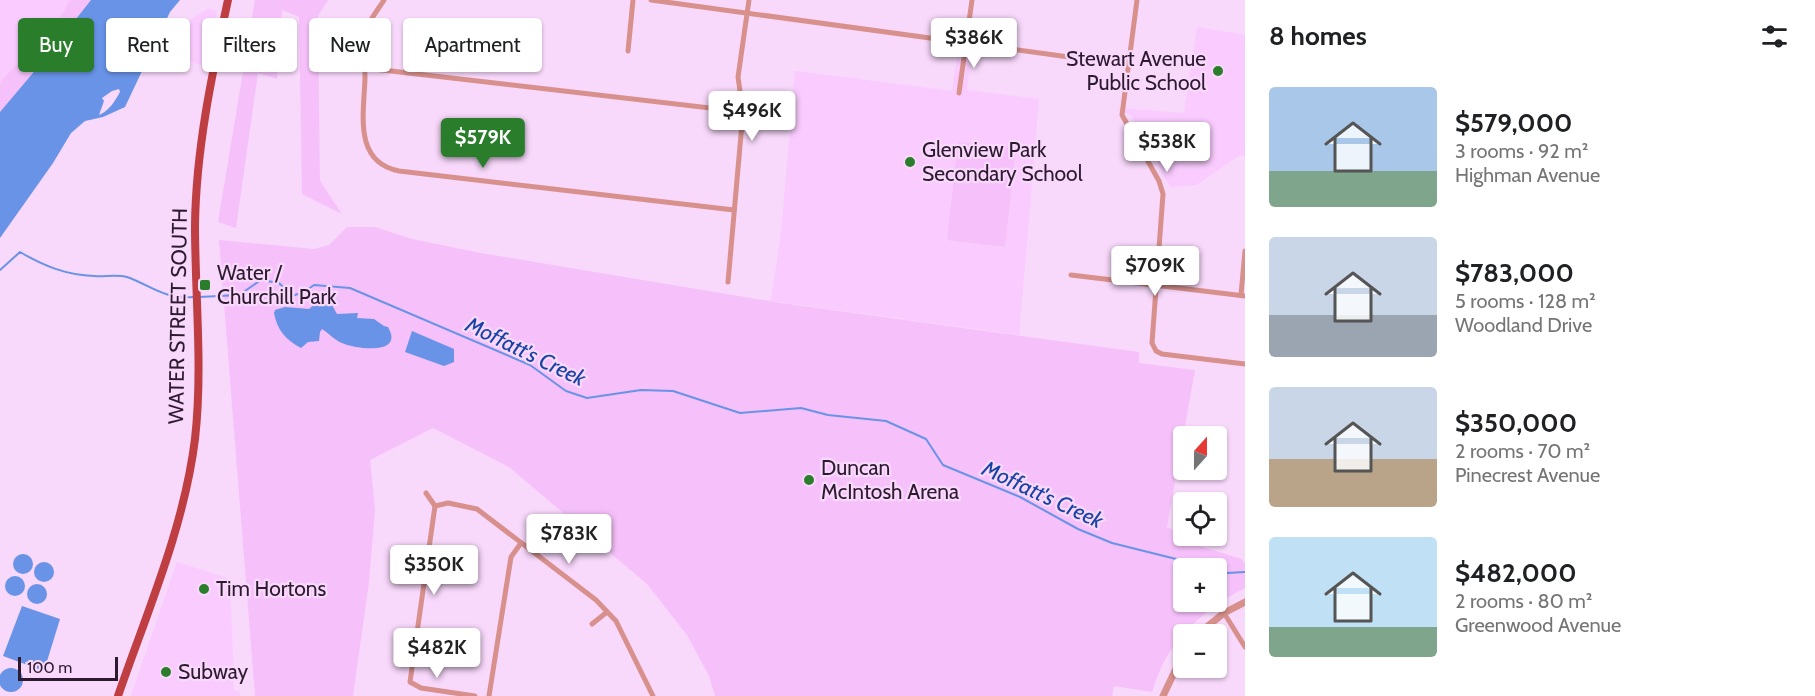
<!DOCTYPE html>
<meta charset="utf-8">
<style>
:root{--surface:#fff;--page:#f6f6f6;--text:#202124;--muted:#757577;--accent:#2a7d2a}
body{margin:0;font-family:Cabin,sans-serif;background:var(--page);color:var(--text);height:100vh;display:flex;flex-direction:column;font-size:22px;white-space:nowrap}
*{box-sizing:border-box;margin:0}
p{font-size:20px;color:var(--muted)}
.icon{flex:none;width:33px;height:33px;fill:none;stroke:currentColor;stroke-width:2;stroke-linecap:round;stroke-linejoin:round}
.map{position:relative;flex:1;overflow:hidden}
.details{display:flex;flex-direction:column;background:var(--surface);width:570px}
.details>*{flex:none}
.banner{position:absolute;left:18px;top:18px;width:570px;height:54px;display:flex;gap:12px}
.needle{width:39px;rotate:21deg}
.buttons{position:absolute;left:1173px;top:426px;display:grid;gap:12px}
.buttons a{display:grid;place-items:center;width:54px;height:54px;border-radius:6px;background:var(--surface);box-shadow:0 2px 4px #0004;font-size:30px}
.scale{position:absolute;left:18px;bottom:15px;width:100px;box-sizing:border-box;padding-left:6px;border:3px solid #2e1a30;border-top:0;font-size:16px;line-height:21px;white-space:nowrap;color:#2e1a30;-webkit-text-stroke:4px #f8d8fb;paint-order:stroke}
.price{position:absolute;translate:-50% -51px;padding:0 14px;border-radius:6px;background:#fff;color:#222;font-size:20px;line-height:39px;filter:drop-shadow(0 2px 3px #0008)}
.price::after{content:'';position:absolute;left:50%;top:36px;width:18px;height:14px;margin-left:-9px;background:inherit;clip-path:polygon(0 0,100% 0,50% 100%)}
.price.on{background:var(--accent);color:#fff}
ul{padding:0;list-style:none}
li{display:flex;align-items:center;gap:18px;height:150px;padding:0 24px}
li span{display:grid;place-items:center;flex:none;width:168px;height:120px;border-radius:6px;color:#555}
li>.icon{margin-inline-start:auto}
span .icon{width:72px;height:72px;fill:#fffc;stroke-width:1}
li b{font-size:26px}
h2{display:flex;justify-content:space-between;align-items:center;height:72px;padding:0 24px;font-size:26px}
.chip{padding:0 21px;border-radius:6px;background:var(--surface);box-shadow:0 2px 4px #0004;font-size:21px;line-height:54px}
.chip.on{background:var(--accent);color:#fff}
main{display:flex;flex:1;min-height:0}
.map>svg:first-child{display:block}
.built{fill:#f9cbfe}
.green{fill:#f6c1fb;fill-rule:evenodd}
.water{fill:#6893e7;fill-rule:evenodd}
.lines{fill:none;stroke-linecap:round;stroke-linejoin:round}
.stream{stroke:#6893e7;stroke-width:2}
.minor{stroke:#d8908c;stroke-width:5}
.tertiary{stroke:#d8908c;stroke-width:7}
.primary{stroke:#bf3e41;stroke-width:8}
.poi-dot{fill:#2a7d2a;stroke:#f8d8fb;stroke-width:2}
.labels{text-anchor:middle;stroke-width:4.5;stroke-linejoin:round;paint-order:stroke}
.poi-label{font-size:21px;fill:#2e1a30;stroke:#f8d8fb;text-anchor:start}
.street-label{font-size:21px;fill:#2e1a30;stroke:#f8d8fb}
.water-label{font-size:22px;font-style:italic;fill:#1843a5;stroke:#f8d8fb}
</style>
<main>
<div class="map">
<svg width="1245" height="696" viewBox="0 0 1245 696">
<rect width="100%" height="100%" fill="#f8d8fb"/>
<g class="built">
<polygon points="0,0 70,0 57,23 0,85"/>
<polygon points="208,9 217,11 207,67 173,57 178,27"/>
<polygon points="1197,27 1245,35 1245,156 1240,155 1196,185 1170,187 1131,115 1116,108 1184,113"/>
<polygon points="955,48 974,51 971,54 967,90 1039,99 1019,335 771,301 781,234 795,71 952,91 958,51"/>
<polygon points="177,562 230,579 234,691 239,691 240,696 131,696"/>
</g>
<g class="green">
<polygon points="70,0 91,0 38,67 0,112 0,85 3,79 57,23"/>
<polygon points="255,0 328,0 318,16 320,181 342,214 302,194 299,17 282,10 277,79 258,73 236,228 218,222"/>
<polygon points="958,142 1016,148 1005,247 947,240"/>
<path d="M347,227H375L412,239L481,253L781,303L1139,352V363L1195,370L1167,527L1174,531L1173,538L1242,559L1245,565V588C1214,604 1184,627 1166,658C1160,668 1156,681 1152,692L1114,686L1112,696H715L709,676L687,635L647,584L509,467L433,428L370,460L375,510L369,582L353,696H255L219,240L314,249L329,245ZM1184,568H1216V602H1184Z"/>
</g>
<g class="water">
<path d="M91,0H180L170,12L125,107L103,117L85,121L71,133L53,163L0,238V112L38,67ZM119,89L120,92C115,101 109,111 99,115L104,101L102,98L112,91Z"/>
<path d="M319,300L332,305L337,314L358,313L357,318L374,319L384,326L388,327C405,356 355,349 342,343C334,340 329,333 322,329L320,332L319,341L308,342L301,348C286,340 277,330 274,313L275,310L285,307L309,309Z"/>
<polygon points="412,331 454,349 454,362 444,366 405,352"/>
<circle cx="23" cy="564" r="10"/>
<circle cx="44" cy="572" r="10"/>
<circle cx="15" cy="586" r="10"/>
<circle cx="37" cy="594" r="10"/>
<polygon points="22,606 60,619 44,671 3,656"/>
<circle cx="11" cy="680" r="12"/>
</g>
<g class="lines">
<g class="stream">
<path d="M0,270L20,252C44,266 66,275 94,276C104,277 117,274 127,277C152,286 163,299 193,297"/>
<polyline points="199,297 239,295 261,280 279,283 292,296 304,292 314,285 350,288 530,365 566,391 587,398 641,390 673,391 740,413 801,408 828,415 886,421 926,439 943,465 1020,497 1078,529 1112,543 1212,568"/>
<polyline points="1216,570 1227,573 1245,572"/>
</g>
<g class="minor">
<path d="M384,0C378,10 368,21 366,32C363,46 365,64 365,78C364,113 353,162 399,171L734,210"/>
<polyline points="651,0 1128,65"/>
<polyline points="1137,0 1122,115 1159,181 1163,194 1152,343 1156,351 1162,354 1245,364"/>
<polyline points="628,51 633,0"/>
<polyline points="365,68 787,117"/>
<polyline points="959,93 972,0"/>
<polyline points="1071,275 1245,296"/>
<polyline points="728,282 743,112 738,77 749,0"/>
<polyline points="1241,295 1245,251"/>
<polyline points="426,493 435,506 410,682 421,688 475,696"/>
<polyline points="435,506 448,503 477,509 596,600 616,621 653,696"/>
<polyline points="1224,613 1245,647"/>
<polyline points="592,624 607,612"/>
<polyline points="489,696 511,557 521,543"/>
</g>
<g class="tertiary">
<polyline points="1198,634 1224,613 1245,602"/>
<polyline points="1163,696 1184,652"/>
</g>
<path class="primary" d="M118,696C147,612 184,528 195,439C203,368 195,296 195,225C196,149 212,74 228,0"/>
</g>
<g class="poi-dot">
<circle cx="1218" cy="71" r="6"/>
<circle cx="910" cy="162" r="6"/>
<rect x="199" y="279" width="12" height="12" rx="3"/>
<circle cx="809" cy="480" r="6"/>
<circle cx="204" cy="589" r="6"/>
<circle cx="166" cy="672" r="6"/>
</g>
<g class="labels">
<g class="poi-label">
<text x="1206" y="66" text-anchor="end">Stewart Avenue<tspan x="1206" dy="24">Public School</tspan></text>
<text x="922" y="157">Glenview Park<tspan x="922" dy="24">Secondary School</tspan></text>
<text x="217" y="280">Water /<tspan x="217" dy="24">Churchill Park</tspan></text>
<text x="821" y="475">Duncan<tspan x="821" dy="24">McIntosh Arena</tspan></text>
<text x="216" y="596">Tim Hortons</text>
<text x="178" y="679">Subway</text>
</g>
<g class="street-label">
<text transform="translate(178 316) rotate(-89)" y="7">WATER STREET SOUTH</text>
</g>
<g class="water-label">
<text transform="translate(526 351) rotate(26)" y="8">Moffatt's Creek</text>
<text transform="translate(1043 494) rotate(25)" y="8">Moffatt's Creek</text>
</g>
</g>
</svg>
<div class="buttons">
<a><svg class="needle" viewBox="-14 -14 28 28"><path d="M0-13l5 13h-10z" fill="#e53935"/><path d="M0 13l5-13h-10z" fill="#757577"/></svg></a>
<a><svg class="icon" aria-label="locate" viewBox="0 0 24 24"><circle cx="12" cy="12" r="6"/><path d="M12 2v4M12 18v4M2 12h4M18 12h4"/></svg></a>
<a>+</a>
<a>−</a>
</div>
<div class="scale">100 m</div>
<b class="price" style="left:974px;top:69px">$386K</b>
<b class="price" style="left:752px;top:142px">$496K</b>
<b class="price on" style="left:483px;top:169px">$579K</b>
<b class="price" style="left:1167px;top:173px">$538K</b>
<b class="price" style="left:1155px;top:297px">$709K</b>
<b class="price" style="left:569px;top:565px">$783K</b>
<b class="price" style="left:434px;top:596px">$350K</b>
<b class="price" style="left:437px;top:679px">$482K</b>
<div class="banner">
<a class="chip on">Buy</a>
<a class="chip">Rent</a>
<a class="chip">Filters</a>
<a class="chip">New</a>
<a class="chip">Apartment</a>
</div>
</div>
<section class="details">
<h2>8 homes<svg class="icon" aria-label="filters" viewBox="0 0 24 24"><path d="M4 7h16M4 17h16"/><circle cx="9" cy="7" r="2"/><circle cx="15" cy="17" r="2"/></svg></h2>
<ul>
<li><span style="background:linear-gradient(#a9c7e8 70%,#7fa58c 0)"><svg class="icon" aria-label="home" viewBox="0 0 24 24"><path d="M3 11l9-7 9 7M6 9v11h12V9"/></svg></span><div><b>$579,000</b><p>3 rooms · 92 m²</p><p>Highman Avenue</p></div></li>
<li><span style="background:linear-gradient(#c9d6e8 65%,#9aa5b1 0)"><svg class="icon" aria-label="home" viewBox="0 0 24 24"><path d="M3 11l9-7 9 7M6 9v11h12V9"/></svg></span><div><b>$783,000</b><p>5 rooms · 128 m²</p><p>Woodland Drive</p></div></li>
<li><span style="background:linear-gradient(#c9d6e8 60%,#b9a48a 0)"><svg class="icon" aria-label="home" viewBox="0 0 24 24"><path d="M3 11l9-7 9 7M6 9v11h12V9"/></svg></span><div><b>$350,000</b><p>2 rooms · 70 m²</p><p>Pinecrest Avenue</p></div></li>
<li><span style="background:linear-gradient(#bfe0f5 75%,#7fa58c 0)"><svg class="icon" aria-label="home" viewBox="0 0 24 24"><path d="M3 11l9-7 9 7M6 9v11h12V9"/></svg></span><div><b>$482,000</b><p>2 rooms · 80 m²</p><p>Greenwood Avenue</p></div></li>
</ul>
</section>
</main>
